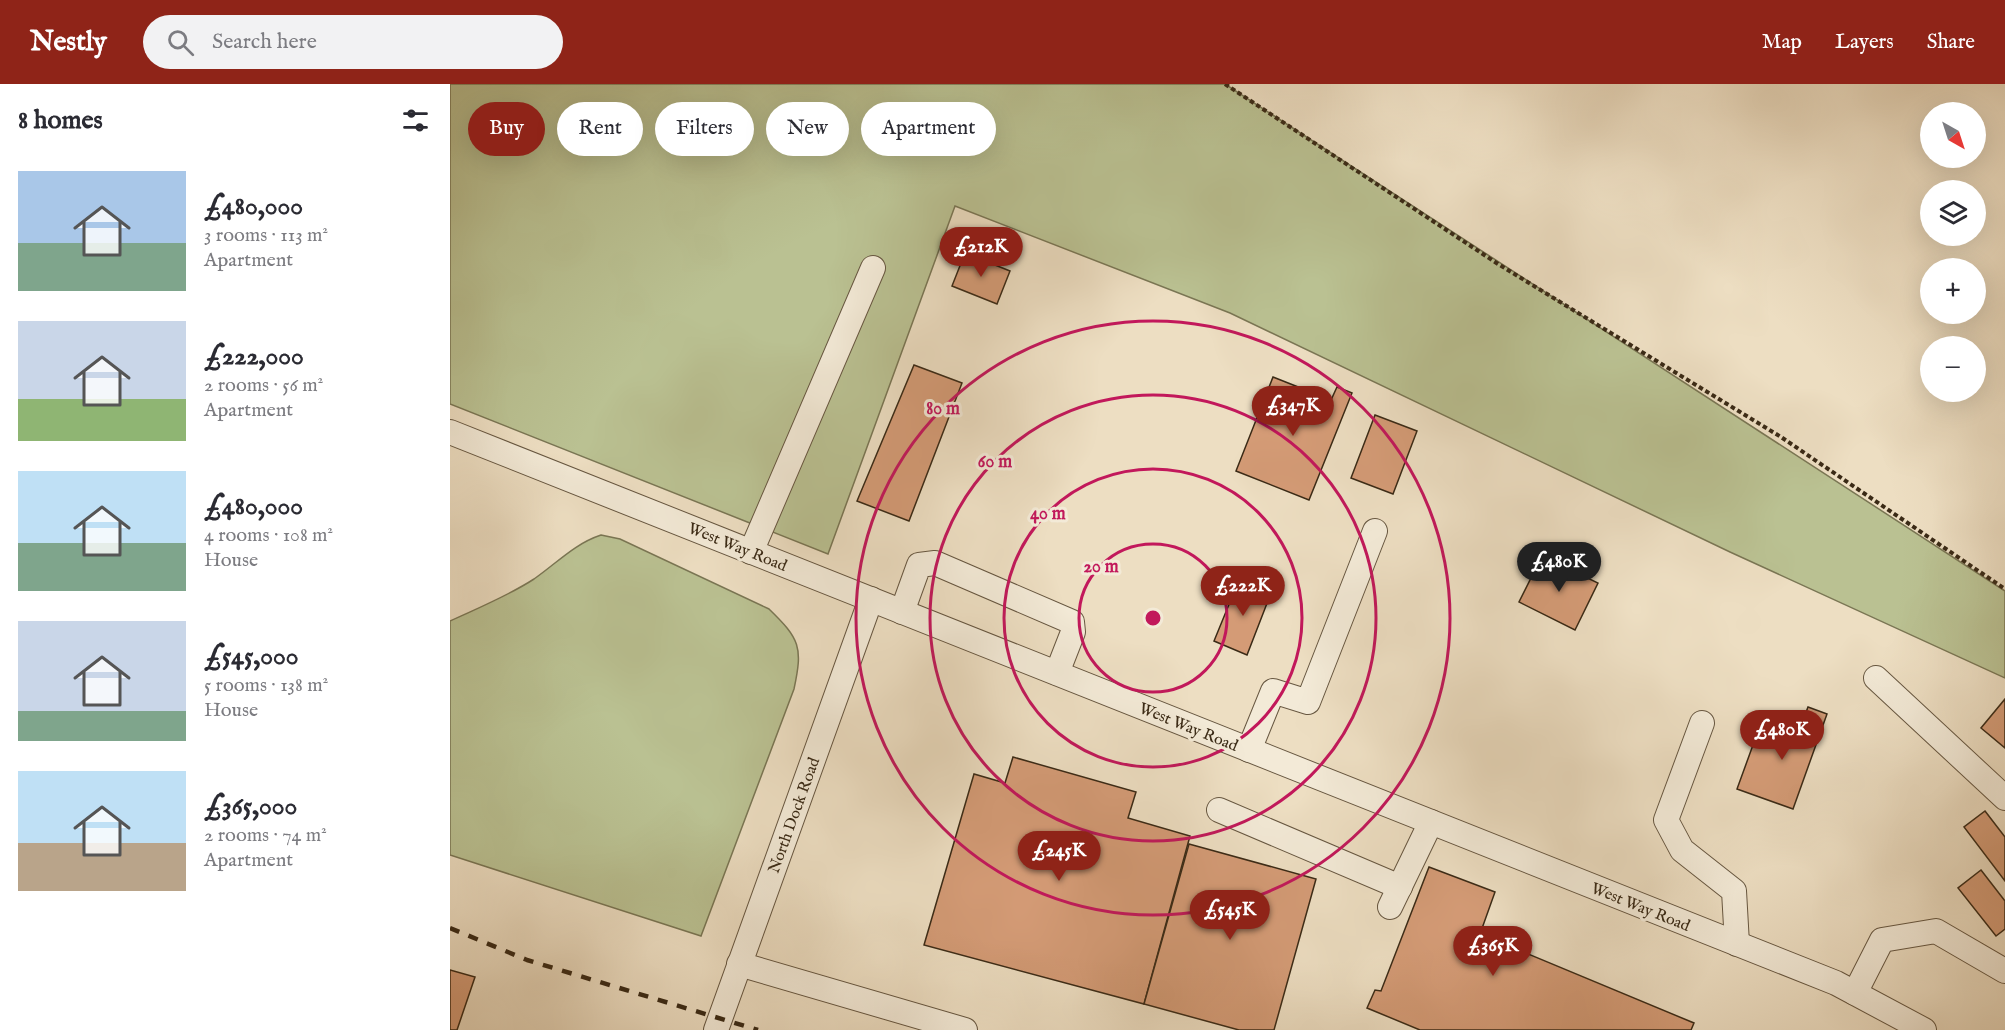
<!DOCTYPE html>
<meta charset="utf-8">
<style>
:root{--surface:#fff;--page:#f2f2f3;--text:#2b2b33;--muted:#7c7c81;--accent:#8f2418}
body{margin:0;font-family:"IM FELL English",serif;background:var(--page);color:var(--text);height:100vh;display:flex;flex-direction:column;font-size:22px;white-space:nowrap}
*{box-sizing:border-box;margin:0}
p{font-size:20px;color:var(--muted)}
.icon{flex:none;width:33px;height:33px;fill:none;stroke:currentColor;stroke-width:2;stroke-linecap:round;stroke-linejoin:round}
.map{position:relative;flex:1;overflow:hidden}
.details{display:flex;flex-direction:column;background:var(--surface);width:450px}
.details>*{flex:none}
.hud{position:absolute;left:18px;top:18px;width:570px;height:54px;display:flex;gap:12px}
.needle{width:39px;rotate:141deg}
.fabs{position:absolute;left:1470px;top:18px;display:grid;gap:12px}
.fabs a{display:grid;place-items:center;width:66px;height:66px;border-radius:50%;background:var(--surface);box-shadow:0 6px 24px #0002;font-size:30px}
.price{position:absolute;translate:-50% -51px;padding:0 14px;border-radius:21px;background:var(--accent);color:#fff;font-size:20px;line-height:39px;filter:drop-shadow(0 2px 3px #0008)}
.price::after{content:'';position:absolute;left:50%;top:36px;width:18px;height:14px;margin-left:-9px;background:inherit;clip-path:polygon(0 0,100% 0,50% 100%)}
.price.current{background:#222;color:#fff}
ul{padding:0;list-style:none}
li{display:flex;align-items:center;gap:18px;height:150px;padding:0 18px}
li span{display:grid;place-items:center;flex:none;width:168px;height:120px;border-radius:0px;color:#555}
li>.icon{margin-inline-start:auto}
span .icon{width:72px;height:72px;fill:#fffc;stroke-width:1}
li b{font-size:26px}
h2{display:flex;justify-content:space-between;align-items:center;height:72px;padding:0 18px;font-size:26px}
.chip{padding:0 21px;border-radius:27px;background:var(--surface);box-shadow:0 6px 24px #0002;font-size:21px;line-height:54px}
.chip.current{background:var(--accent);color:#fff}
header{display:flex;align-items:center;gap:36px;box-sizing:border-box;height:84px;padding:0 30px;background:var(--accent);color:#fff}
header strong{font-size:28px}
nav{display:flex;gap:33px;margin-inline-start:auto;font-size:21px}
.search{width:420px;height:54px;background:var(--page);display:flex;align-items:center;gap:15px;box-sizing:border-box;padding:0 21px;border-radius:33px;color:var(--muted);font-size:22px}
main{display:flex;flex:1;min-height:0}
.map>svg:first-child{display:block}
.green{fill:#bac192;stroke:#7a7654;stroke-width:1.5}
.building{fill:#d49b76;stroke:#3a2a16;stroke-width:1.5}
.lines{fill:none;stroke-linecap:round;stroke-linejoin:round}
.minor-casing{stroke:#675741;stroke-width:26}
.path{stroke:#3a2a16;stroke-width:4;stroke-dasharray:4.5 3;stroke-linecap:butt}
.minor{stroke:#f3ead7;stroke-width:24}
.rail{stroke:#3a2a16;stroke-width:4.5;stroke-dasharray:10 10;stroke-linecap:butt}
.ring{fill:none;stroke:#c2185b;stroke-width:3}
.labels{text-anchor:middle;stroke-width:6;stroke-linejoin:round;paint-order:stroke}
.street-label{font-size:16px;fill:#3a2a16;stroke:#f3ead7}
.centre{fill:#c2185b;stroke:#f3ead7;stroke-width:3}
.ring-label{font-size:18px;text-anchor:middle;font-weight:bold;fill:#c2185b;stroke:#f3ead7;stroke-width:6;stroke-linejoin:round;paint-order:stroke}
</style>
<header>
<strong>Nestly</strong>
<div class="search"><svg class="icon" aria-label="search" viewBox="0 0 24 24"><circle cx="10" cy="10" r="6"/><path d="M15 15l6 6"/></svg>Search here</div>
<nav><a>Map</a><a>Layers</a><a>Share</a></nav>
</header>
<main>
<section class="details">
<h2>8 homes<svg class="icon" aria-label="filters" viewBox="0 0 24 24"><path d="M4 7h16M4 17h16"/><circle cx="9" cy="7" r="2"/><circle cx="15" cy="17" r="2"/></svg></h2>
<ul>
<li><span style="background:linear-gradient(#a9c7e8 60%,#7fa58c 0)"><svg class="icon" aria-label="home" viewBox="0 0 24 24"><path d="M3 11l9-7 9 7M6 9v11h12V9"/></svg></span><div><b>£480,000</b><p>3 rooms · 113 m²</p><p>Apartment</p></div></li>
<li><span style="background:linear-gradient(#c9d6e8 65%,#8fb573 0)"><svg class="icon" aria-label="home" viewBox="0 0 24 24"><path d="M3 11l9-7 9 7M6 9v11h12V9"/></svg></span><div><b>£222,000</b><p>2 rooms · 56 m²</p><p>Apartment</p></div></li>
<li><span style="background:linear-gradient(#bfe0f5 60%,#7fa58c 0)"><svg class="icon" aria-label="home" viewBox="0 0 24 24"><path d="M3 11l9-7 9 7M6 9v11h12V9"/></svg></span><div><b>£480,000</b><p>4 rooms · 108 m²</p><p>House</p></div></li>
<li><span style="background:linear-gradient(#c9d6e8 75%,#7fa58c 0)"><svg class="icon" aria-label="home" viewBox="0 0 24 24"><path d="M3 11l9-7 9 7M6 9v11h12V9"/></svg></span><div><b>£545,000</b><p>5 rooms · 138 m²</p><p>House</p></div></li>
<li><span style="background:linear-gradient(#bfe0f5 60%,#b9a48a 0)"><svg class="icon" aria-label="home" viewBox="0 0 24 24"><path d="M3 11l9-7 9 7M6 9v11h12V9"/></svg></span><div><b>£365,000</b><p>2 rooms · 74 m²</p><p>Apartment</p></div></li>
</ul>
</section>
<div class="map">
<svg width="1555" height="946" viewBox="0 0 1555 946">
<rect width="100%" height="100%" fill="#eddec2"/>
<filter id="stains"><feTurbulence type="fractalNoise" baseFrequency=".00333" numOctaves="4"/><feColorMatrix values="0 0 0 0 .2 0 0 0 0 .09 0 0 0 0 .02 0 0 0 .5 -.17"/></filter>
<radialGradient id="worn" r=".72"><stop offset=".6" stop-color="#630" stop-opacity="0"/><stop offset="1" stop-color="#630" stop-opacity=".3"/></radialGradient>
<g class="green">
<polygon points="0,0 775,0 1555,507 1555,594 1280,468 780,229 505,122 378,470 0,320"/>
<path d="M151,451L170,455L319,525C350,555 353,563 344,605L251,852L0,771V537C28,524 58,512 84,495C107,479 124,460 151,451Z"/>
</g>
<g class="building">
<polygon points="515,169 560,187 547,220 502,202"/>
<polygon points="464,281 512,299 459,437 407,417"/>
<polygon points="823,293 881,316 887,303 902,309 859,416 786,387"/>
<polygon points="925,331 967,347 943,410 901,394"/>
<polygon points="1092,472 1148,499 1125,546 1069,518"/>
<polygon points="789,496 821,509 797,571 764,557"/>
<polygon points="1555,615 1555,664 1531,644"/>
<polygon points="1358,623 1377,630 1343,725 1287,705 1311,639 1347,652"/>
<polygon points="563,673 686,708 678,734 740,752 694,920 474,861 524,690 555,699"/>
<polygon points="1535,727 1555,753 1555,797 1514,743"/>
<polygon points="739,760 866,795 824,946 789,946 694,920"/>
<polygon points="979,783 1045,808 1030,850 1244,939 1241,946 970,946 917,924 925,906 931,907"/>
<polygon points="1531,786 1555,817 1555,845 1546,852 1508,804"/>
<polygon points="0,886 25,893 7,946 0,946"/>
</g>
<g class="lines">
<g class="minor-casing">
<g id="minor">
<polyline points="0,348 1386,899 1474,946"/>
<polyline points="301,468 423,184"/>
<polyline points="452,528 469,481 485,479 622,538 623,548 607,589"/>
<polyline points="1426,594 1555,714"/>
<polyline points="1252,639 1216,736 1232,766 1284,807 1287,860"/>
<polyline points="799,666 823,607 858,618 925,447"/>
<polyline points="769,726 950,803"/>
<polyline points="940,823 981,738"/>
<polyline points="289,880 515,946"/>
<polyline points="1405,909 1432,856 1486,847 1555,887"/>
<polyline points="266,946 421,515"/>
</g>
</g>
<polyline class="path" points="775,0 1048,180 1331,353 1555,505"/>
<use href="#minor" class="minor"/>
<polyline class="rail" points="0,844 77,876 308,946"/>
</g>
<g class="ring">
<circle cx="703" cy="534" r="74"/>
<circle cx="703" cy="534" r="149"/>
<circle cx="703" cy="534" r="223"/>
<circle cx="703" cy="534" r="297"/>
</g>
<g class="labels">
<g class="street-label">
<text transform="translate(288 462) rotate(22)" y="6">West Way Road</text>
<text transform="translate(739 642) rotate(22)" y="6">West Way Road</text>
<text transform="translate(343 731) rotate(-70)" y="6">North Dock Road</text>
<text transform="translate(1191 822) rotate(22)" y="6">West Way Road</text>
</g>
</g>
<circle cx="703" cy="534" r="9" class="centre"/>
<g class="ring-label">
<text x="493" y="330">80 m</text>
<text x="545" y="383">60 m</text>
<text x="598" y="435">40 m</text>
<text x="651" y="488">20 m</text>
</g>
<rect width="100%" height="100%" filter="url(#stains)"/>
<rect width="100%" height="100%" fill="url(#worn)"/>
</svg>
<div class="fabs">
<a><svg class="needle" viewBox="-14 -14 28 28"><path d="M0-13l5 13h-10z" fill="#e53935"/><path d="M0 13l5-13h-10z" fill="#7c7c81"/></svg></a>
<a><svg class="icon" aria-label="layers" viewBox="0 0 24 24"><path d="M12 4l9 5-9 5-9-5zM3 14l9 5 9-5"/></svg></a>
<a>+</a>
<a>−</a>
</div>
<b class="price" style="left:531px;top:194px">£212K</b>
<b class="price" style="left:843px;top:353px">£347K</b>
<b class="price current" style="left:1109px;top:509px">£480K</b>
<b class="price" style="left:793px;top:533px">£222K</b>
<b class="price" style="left:1332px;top:677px">£480K</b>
<b class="price" style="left:609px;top:798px">£245K</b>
<b class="price" style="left:780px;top:857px">£545K</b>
<b class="price" style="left:1043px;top:893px">£365K</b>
<div class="hud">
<a class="chip current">Buy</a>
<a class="chip">Rent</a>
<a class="chip">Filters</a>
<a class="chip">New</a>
<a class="chip">Apartment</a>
</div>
</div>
</main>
